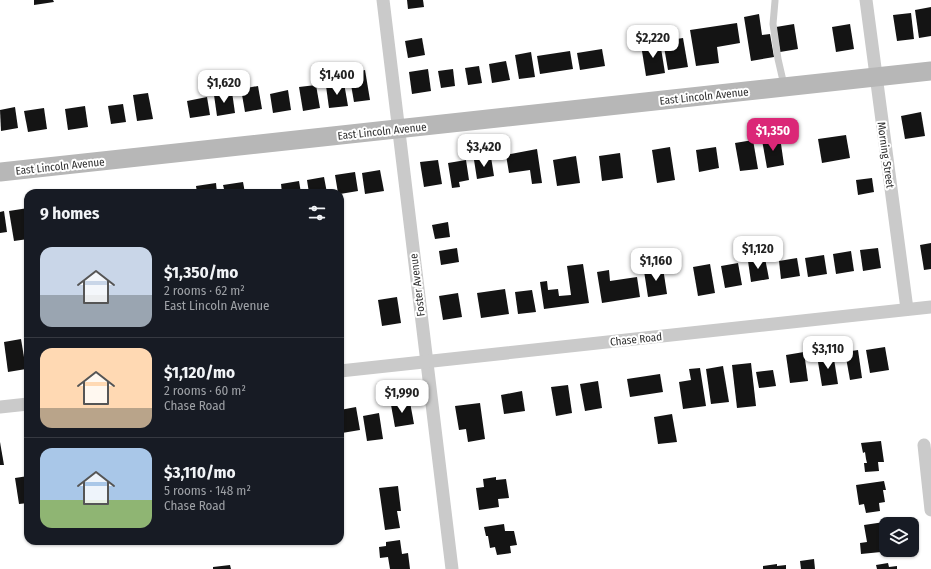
<!DOCTYPE html>
<meta charset="utf-8">
<style>
:root{--surface:#171b24;--page:#242831;--text:#f1f3f6;--muted:#9ea1a6;--line:#363941;--accent:#db2777}
body{margin:0;font-family:"Fira Sans Condensed",sans-serif;background:var(--page);color:var(--text);height:100vh;display:flex;flex-direction:column;font-size:15px;white-space:nowrap}
*{box-sizing:border-box;margin:0}
p{font-size:13px;color:var(--muted)}
.icon{flex:none;width:22px;height:22px;fill:none;stroke:currentColor;stroke-width:2;stroke-linecap:round;stroke-linejoin:round}
.map{position:relative;flex:1;overflow:hidden}
.drawer{position:absolute;left:24px;top:189px;width:320px;height:356px;display:flex;flex-direction:column;background:var(--surface);border-radius:12px;box-shadow:0 1px 3px #0004}
.drawer>*{flex:none}
.tools{position:absolute;left:879px;top:517px;display:grid;gap:8px}
.tools a{display:grid;place-items:center;width:40px;height:40px;border-radius:8px;background:var(--surface);box-shadow:0 1px 3px #0004;font-size:20px}
.price{position:absolute;translate:-50% -34px;padding:0 9px;border-radius:8px;background:#fff;color:#222;font-size:13px;line-height:26px;filter:drop-shadow(0 1px 2px #0008)}
.price::after{content:'';position:absolute;left:50%;top:24px;width:12px;height:9px;margin-left:-6px;background:inherit;clip-path:polygon(0 0,100% 0,50% 100%)}
.price.on{background:var(--accent);color:#fff}
ul{padding:0;list-style:none}
li{display:flex;align-items:center;gap:12px;height:100px;padding:0 16px}
li+li{border-top:1px solid var(--line)}
li span{display:grid;place-items:center;flex:none;width:112px;height:80px;border-radius:12px;color:#555}
li>.icon{margin-inline-start:auto}
span .icon{width:48px;height:48px;fill:#fffc;stroke-width:1}
li b{font-size:17px}
h2{display:flex;justify-content:space-between;align-items:center;height:48px;padding:0 16px;font-size:17px}
.map>svg:first-child{display:block}
.building{fill:#141414}
.lines{fill:none;stroke-linecap:round;stroke-linejoin:round}
.lane{stroke:#cacaca;stroke-width:7}
.street{stroke:#cacaca;stroke-width:13}
.secondary{stroke:#b7b7b7;stroke-width:19}
.labels{text-anchor:middle;stroke-width:4;stroke-linejoin:round;paint-order:stroke}
.street-label{font-size:11px;fill:#2d2d2d;stroke:#fff}
</style>
<div class="map">
<svg width="931" height="569" viewBox="0 0 931 569">
<rect width="100%" height="100%" fill="#fff"/>
<g class="building">
<polygon points="34,0 53,0 54,2 34,5"/>
<polygon points="407,0 423,0 424,7 408,9"/>
<polygon points="931,7 931,36 919,38 915,10"/>
<polygon points="911,13 914,39 897,41 893,15"/>
<polygon points="759,14 762,35 770,34 774,57 751,61 744,17"/>
<polygon points="737,23 740,43 717,47 719,63 696,66 690,30"/>
<polygon points="794,24 798,49 780,52 776,27"/>
<polygon points="850,24 854,49 836,52 832,27"/>
<polygon points="422,38 425,55 408,58 405,41"/>
<polygon points="683,38 688,67 668,70 663,41"/>
<polygon points="660,42 665,73 646,76 641,45"/>
<polygon points="602,49 605,66 580,70 577,53"/>
<polygon points="570,51 573,69 540,74 537,56"/>
<polygon points="531,52 535,77 519,79 515,55"/>
<polygon points="506,61 510,80 492,83 489,64"/>
<polygon points="479,66 482,83 468,85 465,68"/>
<polygon points="428,69 431,91 412,94 409,72"/>
<polygon points="453,69 455,86 441,88 438,71"/>
<polygon points="365,70 370,100 354,102 349,73"/>
<polygon points="344,83 348,106 329,108 326,86"/>
<polygon points="316,85 320,108 303,111 299,87"/>
<polygon points="258,86 262,109 245,112 241,89"/>
<polygon points="288,90 291,110 273,113 270,94"/>
<polygon points="232,92 235,113 217,116 214,95"/>
<polygon points="148,93 153,119 137,121 133,95"/>
<polygon points="207,97 210,115 190,118 187,101"/>
<polygon points="123,104 126,122 111,124 108,106"/>
<polygon points="85,106 88,127 68,130 65,109"/>
<polygon points="15,107 18,128 1,131 0,110"/>
<polygon points="44,108 47,129 28,132 24,111"/>
<polygon points="921,112 925,136 905,139 901,116"/>
<polygon points="846,135 850,158 822,163 818,139"/>
<polygon points="780,137 784,165 767,168 762,140"/>
<polygon points="753,140 758,169 740,171 735,143"/>
<polygon points="670,147 675,180 657,183 652,150"/>
<polygon points="716,147 719,168 699,172 696,150"/>
<polygon points="537,149 542,183 532,184 530,170 509,173 506,155"/>
<polygon points="620,153 623,178 602,181 599,156"/>
<polygon points="576,156 580,183 557,186 553,160"/>
<polygon points="491,157 494,176 477,179 474,160"/>
<polygon points="438,160 442,184 424,187 420,162"/>
<polygon points="466,160 469,180 459,182 460,187 452,188 448,163"/>
<polygon points="380,170 384,191 365,194 362,173"/>
<polygon points="355,172 358,191 340,194 340,193 338,193 335,175"/>
<polygon points="324,177 327,193 309,193 307,180"/>
<polygon points="872,178 874,192 858,195 856,180"/>
<polygon points="299,181 301,193 282,193 281,184"/>
<polygon points="243,182 245,193 225,193 223,185"/>
<polygon points="216,183 217,193 197,193 196,186"/>
<polygon points="189,189 190,193 171,193 171,192"/>
<polygon points="28,208 28,239 14,241 9,211"/>
<polygon points="4,211 7,232 0,233 0,212"/>
<polygon points="448,222 450,237 435,239 432,225"/>
<polygon points="931,243 931,269 924,270 920,245"/>
<polygon points="457,248 459,262 441,265 439,251"/>
<polygon points="878,248 881,268 863,271 860,250"/>
<polygon points="851,251 854,271 836,274 833,254"/>
<polygon points="824,255 827,274 808,277 805,258"/>
<polygon points="765,258 769,279 751,282 748,261"/>
<polygon points="797,258 800,276 781,279 779,261"/>
<polygon points="738,263 742,285 725,288 721,266"/>
<polygon points="583,264 589,303 544,309 540,282 547,281 548,290 558,289 559,296 571,295 567,266"/>
<polygon points="710,264 715,293 698,296 693,267"/>
<polygon points="663,268 667,294 648,297 644,271"/>
<polygon points="609,270 610,281 637,277 640,297 602,303 597,272"/>
<polygon points="505,289 509,314 481,318 477,293"/>
<polygon points="532,290 536,312 518,314 515,292"/>
<polygon points="458,293 462,317 443,320 439,296"/>
<polygon points="397,297 401,323 382,326 378,300"/>
<polygon points="340,308 344,329 340,330"/>
<polygon points="21,339 26,369 8,372 4,342"/>
<polygon points="885,347 889,370 870,373 866,350"/>
<polygon points="858,350 862,378 850,380 845,352"/>
<polygon points="804,352 808,381 790,383 786,355"/>
<polygon points="833,353 838,384 822,386 817,356"/>
<polygon points="751,363 756,406 737,408 732,365"/>
<polygon points="723,366 729,402 711,404 706,369"/>
<polygon points="700,368 706,406 683,409 679,382 691,380 689,369"/>
<polygon points="773,370 776,386 759,388 756,372"/>
<polygon points="660,374 663,392 630,397 627,379"/>
<polygon points="598,381 602,408 585,411 580,384"/>
<polygon points="568,385 572,413 556,416 551,387"/>
<polygon points="522,391 525,411 504,414 501,395"/>
<polygon points="410,402 414,424 395,427 391,405"/>
<polygon points="480,403 485,439 468,442 466,429 459,430 455,406"/>
<polygon points="356,407 360,430 342,433 340,410"/>
<polygon points="379,413 383,439 367,441 363,416"/>
<polygon points="672,414 677,442 658,444 654,417"/>
<polygon points="881,441 884,462 878,462 879,471 865,472 864,463 867,463 866,459 865,452 863,453 861,443"/>
<polygon points="0,442 4,465 0,465"/>
<polygon points="28,476 28,503 19,504 15,478"/>
<polygon points="496,477 496,480 506,479 509,498 498,499 499,507 479,510 476,488 484,487 483,479"/>
<polygon points="884,481 886,490 883,490 885,502 879,503 880,511 866,513 864,504 859,505 856,485"/>
<polygon points="398,486 401,511 397,511 400,528 385,530 379,488"/>
<polygon points="891,521 891,524 886,524 886,550 891,550 891,551 861,554 860,543 867,542 864,525"/>
<polygon points="504,524 505,531 514,531 517,545 510,546 511,553 497,555 495,547 490,548 488,536 486,536 484,527"/>
<polygon points="400,540 402,554 408,553 410,569 390,569 388,557 380,558 379,547 386,546 386,542"/>
<polygon points="814,559 815,569 801,569 800,561"/>
<polygon points="888,563 889,567 897,566 897,569 877,569 876,565"/>
<polygon points="777,564 777,566 786,565 786,569 763,569 763,566"/>
<polygon points="230,565 231,569 213,569 213,567"/>
</g>
<g class="lines">
<polyline class="lane" points="775,1 773,24 778,59 784,85"/>
<g class="street">
<polyline points="383,0 452,569"/>
<polyline points="866,0 907,309"/>
<polyline points="340,371 931,307"/>
<polyline points="0,407 28,404"/>
<polyline points="924,445 931,510"/>
</g>
<polyline class="secondary" points="0,172 931,71"/>
</g>
<g class="labels">
<g class="street-label">
<text transform="translate(704 96) rotate(-6)" y="4">East Lincoln Avenue</text>
<text transform="translate(382 131) rotate(-6)" y="4">East Lincoln Avenue</text>
<text transform="translate(886 155) rotate(82)" y="4">Morning Street</text>
<text transform="translate(60 166) rotate(-6)" y="4">East Lincoln Avenue</text>
<text transform="translate(417 285) rotate(-97)" y="4">Foster Avenue</text>
<text transform="translate(636 339) rotate(-6)" y="4">Chase Road</text>
</g>
</g>
</svg>
<div class="tools">
<a><svg class="icon" aria-label="layers" viewBox="0 0 24 24"><path d="M12 4l9 5-9 5-9-5zM3 14l9 5 9-5"/></svg></a>
</div>
<b class="price" style="left:653px;top:59px">$2,220</b>
<b class="price" style="left:337px;top:96px">$1,400</b>
<b class="price" style="left:224px;top:104px">$1,620</b>
<b class="price on" style="left:773px;top:152px">$1,350</b>
<b class="price" style="left:484px;top:168px">$3,420</b>
<b class="price" style="left:758px;top:270px">$1,120</b>
<b class="price" style="left:656px;top:282px">$1,160</b>
<b class="price" style="left:828px;top:370px">$3,110</b>
<b class="price" style="left:402px;top:414px">$1,990</b>
<section class="drawer">
<h2>9 homes<svg class="icon" aria-label="filters" viewBox="0 0 24 24"><path d="M4 7h16M4 17h16"/><circle cx="9" cy="7" r="2"/><circle cx="15" cy="17" r="2"/></svg></h2>
<ul>
<li><span style="background:linear-gradient(#c9d6e8 60%,#9aa5b1 0)"><svg class="icon" aria-label="home" viewBox="0 0 24 24"><path d="M3 11l9-7 9 7M6 9v11h12V9"/></svg></span><div><b>$1,350/mo</b><p>2 rooms · 62 m²</p><p>East Lincoln Avenue</p></div></li>
<li><span style="background:linear-gradient(#ffd9b3 75%,#b9a48a 0)"><svg class="icon" aria-label="home" viewBox="0 0 24 24"><path d="M3 11l9-7 9 7M6 9v11h12V9"/></svg></span><div><b>$1,120/mo</b><p>2 rooms · 60 m²</p><p>Chase Road</p></div></li>
<li><span style="background:linear-gradient(#a9c7e8 65%,#8fb573 0)"><svg class="icon" aria-label="home" viewBox="0 0 24 24"><path d="M3 11l9-7 9 7M6 9v11h12V9"/></svg></span><div><b>$3,110/mo</b><p>5 rooms · 148 m²</p><p>Chase Road</p></div></li>
</ul>
</section>
</div>
